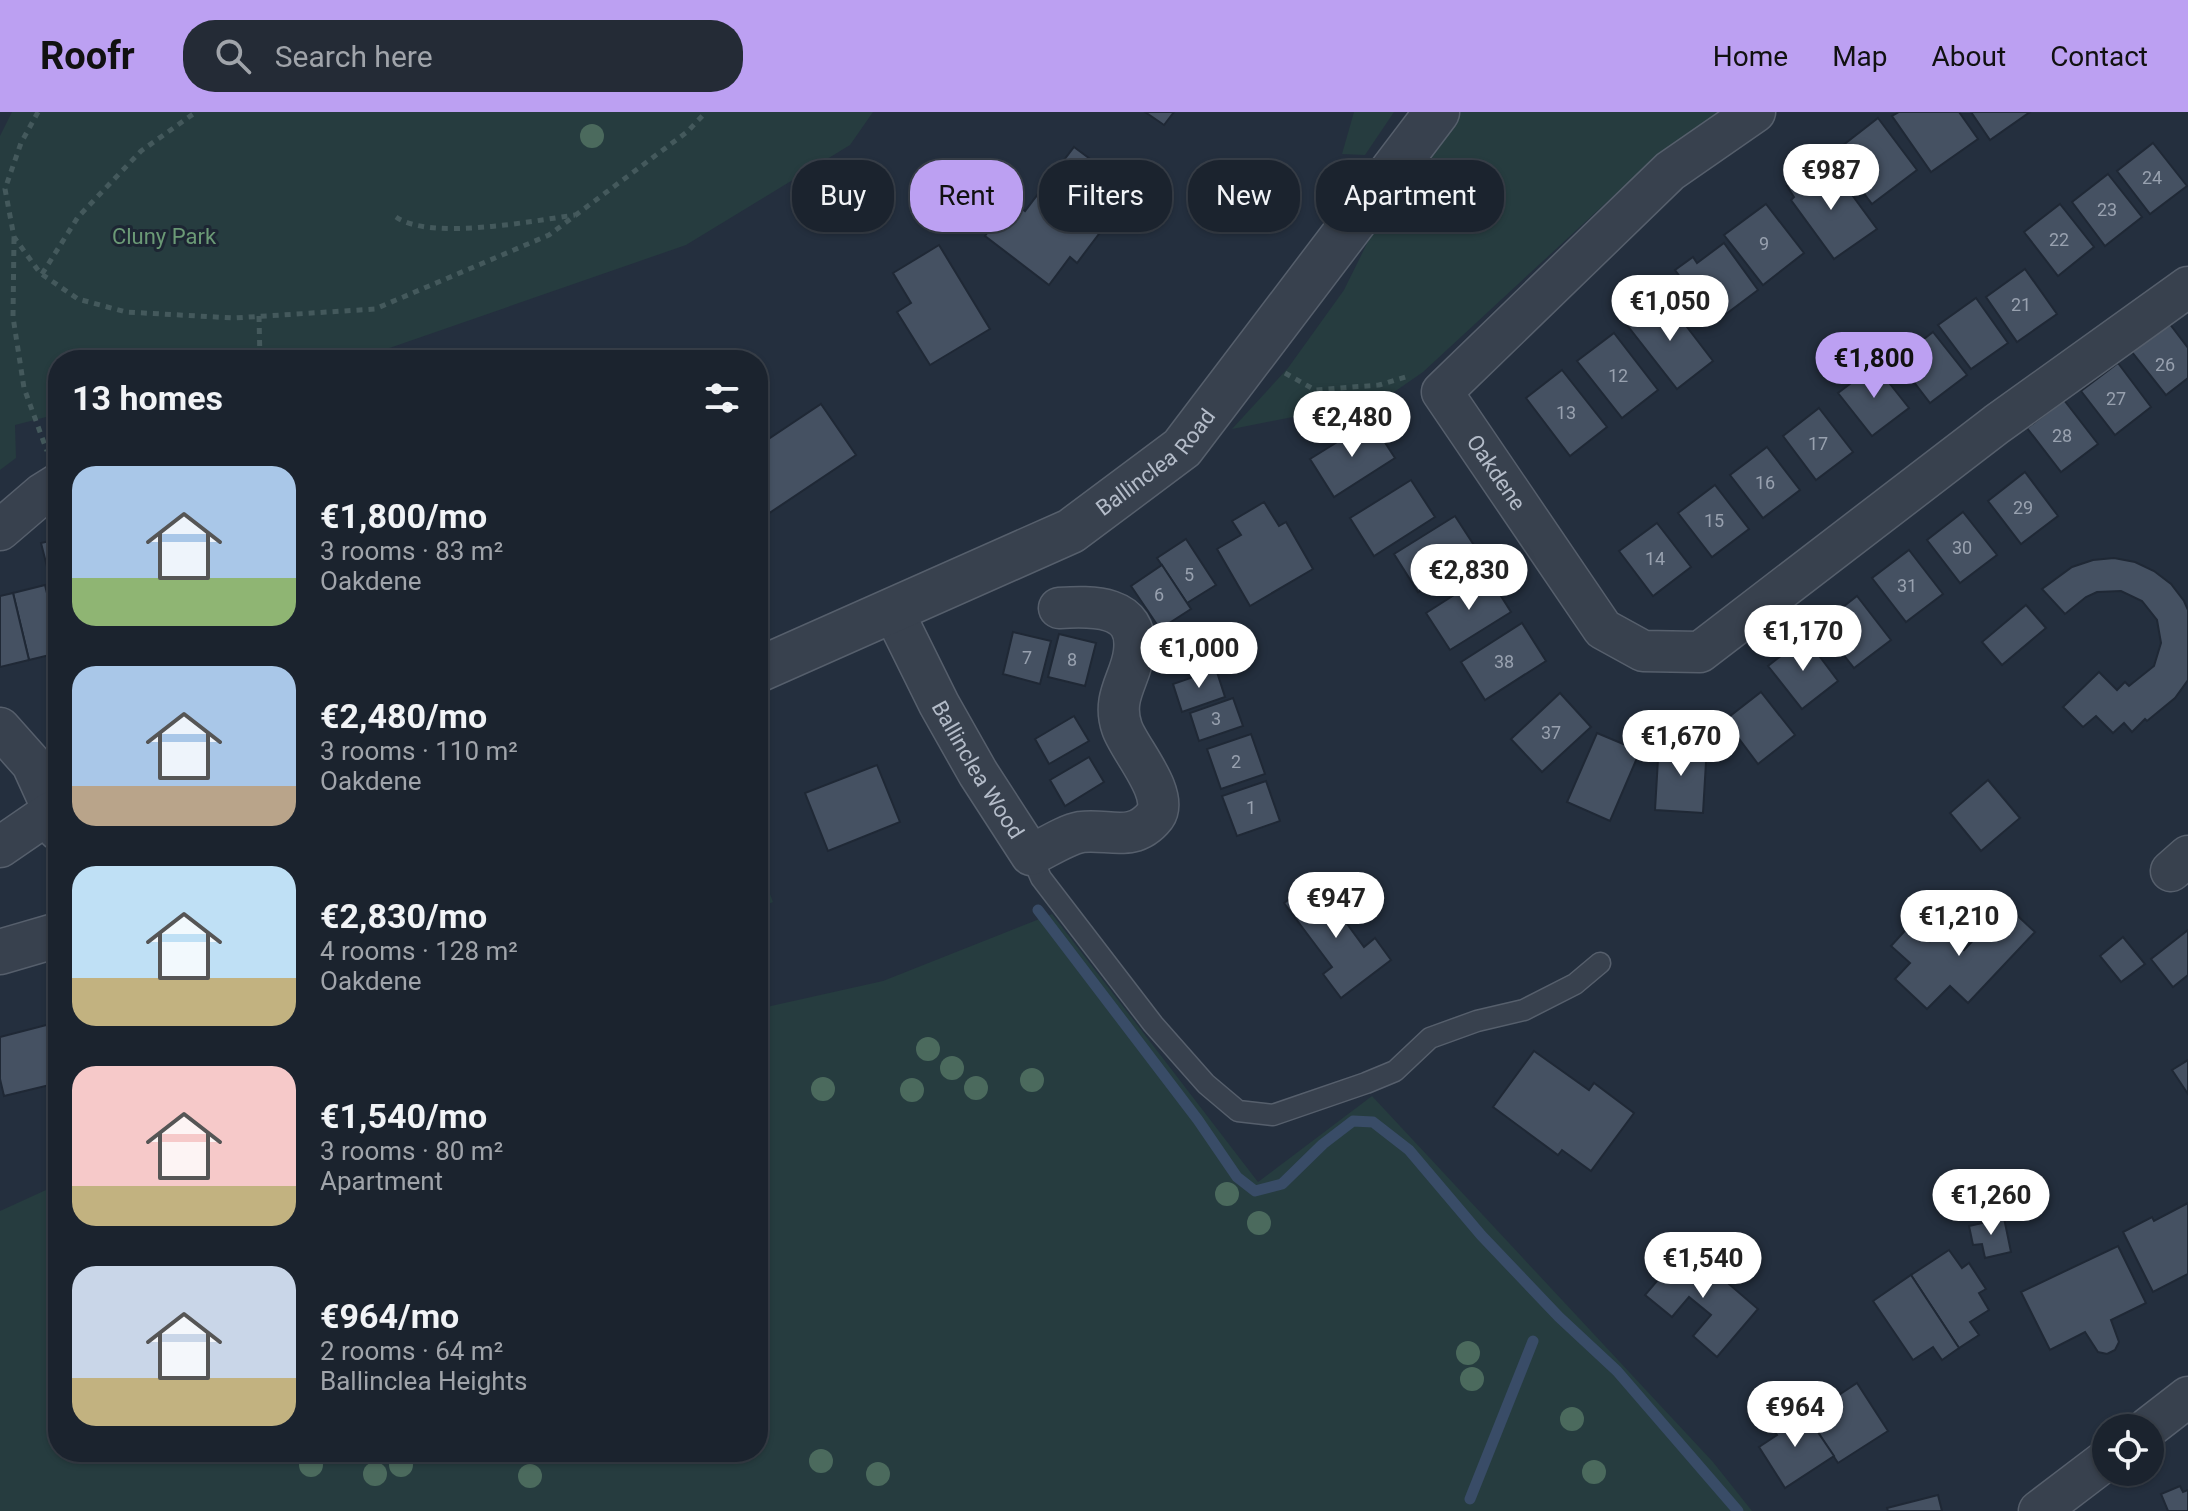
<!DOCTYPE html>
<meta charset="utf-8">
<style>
:root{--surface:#1b232e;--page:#242b36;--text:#f1f3f6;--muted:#a0a4aa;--line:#39404a;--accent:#bca0f2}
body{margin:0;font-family:Roboto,sans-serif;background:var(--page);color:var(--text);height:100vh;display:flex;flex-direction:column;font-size:30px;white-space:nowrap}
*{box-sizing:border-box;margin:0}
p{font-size:26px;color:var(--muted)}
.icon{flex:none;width:44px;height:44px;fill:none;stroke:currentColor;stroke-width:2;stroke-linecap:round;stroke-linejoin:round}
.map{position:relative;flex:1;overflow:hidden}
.sheet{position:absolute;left:48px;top:238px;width:720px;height:1112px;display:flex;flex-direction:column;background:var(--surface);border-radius:32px;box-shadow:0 2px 6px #0004,0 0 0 2px var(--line)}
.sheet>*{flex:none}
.top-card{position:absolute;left:792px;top:48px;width:760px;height:72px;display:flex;gap:16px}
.fabs{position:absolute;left:2092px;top:1302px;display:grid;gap:16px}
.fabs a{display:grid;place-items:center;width:72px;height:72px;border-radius:50%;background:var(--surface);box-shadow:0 2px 6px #0004,0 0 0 2px var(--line);font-size:40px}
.price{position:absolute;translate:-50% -68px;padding:0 18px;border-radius:28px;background:#fff;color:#222;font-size:26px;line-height:52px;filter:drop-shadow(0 2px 4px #0008)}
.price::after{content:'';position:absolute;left:50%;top:48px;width:24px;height:18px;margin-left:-12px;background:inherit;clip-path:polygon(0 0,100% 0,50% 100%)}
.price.active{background:var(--accent);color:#111}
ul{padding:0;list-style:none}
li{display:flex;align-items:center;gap:24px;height:200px;padding:0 24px}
li span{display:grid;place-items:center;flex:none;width:224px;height:160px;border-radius:24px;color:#555}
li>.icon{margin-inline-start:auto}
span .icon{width:96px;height:96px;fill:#fffc;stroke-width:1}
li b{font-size:34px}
h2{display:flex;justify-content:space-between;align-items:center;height:96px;padding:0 24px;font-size:34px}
.pill{padding:0 28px;border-radius:32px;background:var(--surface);box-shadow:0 2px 6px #0004,0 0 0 2px var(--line);font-size:28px;line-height:72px}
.pill.active{background:var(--accent);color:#111}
header{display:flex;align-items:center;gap:48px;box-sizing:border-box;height:112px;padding:0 40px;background:var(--accent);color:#111}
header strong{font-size:38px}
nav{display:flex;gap:44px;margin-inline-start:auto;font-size:28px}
.search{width:560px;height:72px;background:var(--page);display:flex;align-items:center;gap:20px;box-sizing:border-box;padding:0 28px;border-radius:32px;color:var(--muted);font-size:30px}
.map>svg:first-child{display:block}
.green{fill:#263c3f}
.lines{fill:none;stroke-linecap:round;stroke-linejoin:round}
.stream{stroke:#394c67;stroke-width:11}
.building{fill:#455162;stroke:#1f2835;stroke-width:2}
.service-casing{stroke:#565f6c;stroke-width:23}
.minor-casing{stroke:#565f6c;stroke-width:43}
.tertiary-casing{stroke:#565f6c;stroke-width:47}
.path{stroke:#44595c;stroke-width:5;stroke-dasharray:6 6;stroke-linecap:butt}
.service{stroke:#38414e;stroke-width:20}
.minor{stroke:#38414e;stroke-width:40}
.tertiary{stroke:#38414e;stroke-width:44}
.tree{fill:#4b6a5d}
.labels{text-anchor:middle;stroke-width:6;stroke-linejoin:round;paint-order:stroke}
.number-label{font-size:18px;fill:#98a1af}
.park-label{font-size:22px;fill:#6b9a76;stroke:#1d2633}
.street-label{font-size:22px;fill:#b4bcc9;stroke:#1d2633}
</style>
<header>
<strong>Roofr</strong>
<div class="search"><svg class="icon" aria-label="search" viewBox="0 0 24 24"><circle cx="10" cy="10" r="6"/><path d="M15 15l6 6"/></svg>Search here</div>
<nav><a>Home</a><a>Map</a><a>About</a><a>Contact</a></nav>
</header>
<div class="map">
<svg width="2188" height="1399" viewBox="0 0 2188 1399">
<rect width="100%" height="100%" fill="#242f3e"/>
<g class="green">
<polygon points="12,0 873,0 850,33 686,133 378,240 295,240 266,248 58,248 58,302 15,313 16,346 0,358 0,24"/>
<polygon points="1354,0 1394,0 1365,43 1342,42"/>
<polygon points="1457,0 1721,0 1649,51 1423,260 1384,287 1232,317 1288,256 1344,178 1391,83"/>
<polygon points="758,751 773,790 758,796"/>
<polygon points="1052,802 1258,1070 1372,984 1713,1350 1752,1399 0,1399 0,1099 46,1078 58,1065 58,1340 758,1340 758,897 883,869"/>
</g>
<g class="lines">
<g class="stream">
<polyline points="1038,798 1198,1008 1237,1065 1255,1079 1282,1072 1323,1032 1353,1009 1373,1010 1409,1038 1481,1123 1559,1205 1617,1259 1738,1399"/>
<polyline points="1470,1387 1533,1229"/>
</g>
</g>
<g class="building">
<polygon points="1145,0 1174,0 1164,13"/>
<polygon points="1899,0 1959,0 1978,27 1931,60 1892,4"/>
<polygon points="1971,0 2030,0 1990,28"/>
<polygon points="1878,6 1917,58 1872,92 1833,41"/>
<polygon points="2153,31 2187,74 2150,102 2117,59"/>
<polygon points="1074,35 1125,73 1107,97 1114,102 1077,151 1070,145 1049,173 985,124 1011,88 1025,99"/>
<polygon points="1833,57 1877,117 1834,147 1791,88 1794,85 1787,74 1807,60 1815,70"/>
<polygon points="2108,62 2142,105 2105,134 2072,90"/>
<polygon points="1766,92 1804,141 1763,173 1724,123"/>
<polygon points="2060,92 2094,135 2058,164 2024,120"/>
<polygon points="1724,131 1758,178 1714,211 1675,158 1693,145 1697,151"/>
<polygon points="939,133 990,217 930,253 897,200 911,191 893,161"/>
<polygon points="2025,157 2057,202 2017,230 1986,185"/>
<polygon points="1664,185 1713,249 1677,277 1627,213"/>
<polygon points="1976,186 2008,231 1971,257 1938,213"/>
<polygon points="2169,211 2188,236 2188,266 2166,283 2132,240"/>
<polygon points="1933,220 1967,263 1930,291 1897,248"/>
<polygon points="1614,221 1658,278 1622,306 1577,249"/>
<polygon points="2118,251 2151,295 2115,323 2081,279"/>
<polygon points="1875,253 1909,296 1872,324 1838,281"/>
<polygon points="1562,258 1607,315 1570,344 1526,286"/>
<polygon points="2064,288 2098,332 2061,360 2027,316"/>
<polygon points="821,292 856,343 762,406 758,400 758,334"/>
<polygon points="1819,296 1853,340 1816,368 1783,324"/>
<polygon points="1371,309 1395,346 1334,385 1310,347"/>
<polygon points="1767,335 1800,378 1763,406 1730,363"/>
<polygon points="2025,360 2058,404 2021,432 1988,389"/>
<polygon points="1411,368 1435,405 1374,444 1350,406"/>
<polygon points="1715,373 1749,417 1712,445 1678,401"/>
<polygon points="1264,390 1279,414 1286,410 1313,457 1250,494 1217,437 1241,423 1232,409"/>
<polygon points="1963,400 1997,443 1960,471 1927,428"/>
<polygon points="1455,404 1479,441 1418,480 1394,442"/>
<polygon points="1657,411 1691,455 1653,484 1619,439"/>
<polygon points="58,427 58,498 41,431"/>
<polygon points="1186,427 1216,473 1187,491 1157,446"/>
<polygon points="1909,438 1943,482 1906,510 1872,466"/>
<polygon points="2114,446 2135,450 2154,459 2171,472 2184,489 2188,498 2188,568 2175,586 2147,609 2145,607 2132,620 2124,611 2113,621 2096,604 2083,615 2063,595 2099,560 2117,578 2125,570 2129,574 2154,554 2161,531 2157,508 2142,489 2121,479 2097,480 2086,485 2065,502 2042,477 2072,455 2093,448"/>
<polygon points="1162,453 1191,497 1160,517 1131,474"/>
<polygon points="1487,462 1511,500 1450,538 1426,501"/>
<polygon points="45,473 58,527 58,541 29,548 13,481"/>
<polygon points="13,481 29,548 0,555 0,484"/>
<polygon points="1857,484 1891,528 1854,556 1820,513"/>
<polygon points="2026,493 2046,516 2002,553 1982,530"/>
<polygon points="1522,511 1546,549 1485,588 1461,550"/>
<polygon points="1013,520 1051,529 1040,572 1003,562"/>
<polygon points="1059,522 1096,531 1085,574 1048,565"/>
<polygon points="1805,525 1838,569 1802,597 1768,554"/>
<polygon points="1216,557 1225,585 1182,600 1173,572"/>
<polygon points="1761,580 1795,623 1758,652 1725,608"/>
<polygon points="1560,581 1591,615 1542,660 1511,627"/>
<polygon points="1233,586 1243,614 1199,629 1190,601"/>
<polygon points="1074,604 1089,629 1049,652 1035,627"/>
<polygon points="1597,621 1640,639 1610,709 1567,690"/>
<polygon points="1251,622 1265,662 1221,677 1207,637"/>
<polygon points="1659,630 1707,633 1703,701 1655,698"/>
<polygon points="1089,645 1104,670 1065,694 1050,668"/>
<polygon points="877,653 900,710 828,739 805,681"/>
<polygon points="1988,668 2020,706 1981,739 1950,701"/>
<polygon points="1266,669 1280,709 1237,724 1222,684"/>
<polygon points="1315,768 1364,835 1375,826 1391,848 1341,886 1323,862 1332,855 1284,791"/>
<polygon points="2006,793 2035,820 1968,891 1950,874 1927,897 1895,867 1910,851 1891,834 1911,812 1930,829 1942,817 1964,838"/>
<polygon points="2188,818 2188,863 2173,875 2151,847"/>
<polygon points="2123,825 2145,852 2121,870 2100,844"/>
<polygon points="54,911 58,924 58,971 4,984 0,967 0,925"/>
<polygon points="1534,939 1589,978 1594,971 1634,1001 1591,1059 1562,1038 1558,1043 1493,995"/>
<polygon points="2188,948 2188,982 2172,958"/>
<polygon points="2188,1091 2188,1162 2153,1180 2123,1120 2152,1105 2154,1109"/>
<polygon points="2004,1106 2011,1140 1985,1146 1982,1132 1973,1133 1969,1114"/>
<polygon points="2118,1134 2146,1191 2111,1208 2119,1230 2115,1238 2107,1242 2098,1240 2085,1220 2050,1238 2021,1180"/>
<polygon points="1686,1135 1758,1197 1717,1245 1693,1224 1711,1203 1689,1185 1672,1205 1645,1183"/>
<polygon points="1949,1138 1962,1156 1969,1151 1986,1177 1979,1181 1989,1198 1970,1210 1979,1223 1959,1236 1911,1163"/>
<polygon points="1911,1163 1959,1236 1942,1248 1933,1235 1913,1248 1873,1189"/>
<polygon points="1857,1271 1888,1319 1838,1351 1807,1304"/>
<polygon points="1796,1300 1801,1308 1807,1304 1834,1344 1785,1376 1759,1335 1777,1323 1772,1316"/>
<polygon points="2180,1374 2183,1380 2188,1378 2188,1399 2168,1399 2161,1382"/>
<polygon points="1938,1383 1942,1399 1888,1399 1887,1396"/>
</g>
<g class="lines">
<g class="service-casing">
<polyline id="service" points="1031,743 1041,766 1153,912 1206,972 1238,999 1273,1003 1366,971 1395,959 1430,926 1477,909 1524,898 1575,872 1600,851"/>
</g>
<g class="minor-casing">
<g id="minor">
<path id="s1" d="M1755,0L1670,59L1442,280L1603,517L1643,539L1700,540L1997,312L2188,175"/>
<polyline points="0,418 42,382 58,372"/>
<path id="s2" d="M893,499L939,592L978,661L1031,743C1046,736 1065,723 1081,720C1108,716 1133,732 1155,704C1170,682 1129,637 1122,616C1111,585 1131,567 1134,540C1140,492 1091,494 1059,496"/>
<polyline points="0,616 32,652 47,685 58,718"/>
<polyline points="0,735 51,700"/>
<polyline points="2171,759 2188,744"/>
<polyline points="2148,1316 2188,1285"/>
<polyline points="2039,1399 2106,1348"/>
</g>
</g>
<g class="tertiary-casing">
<g id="tertiary">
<path id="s3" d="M758,558L1071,419L1182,336L1437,0"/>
<polyline points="0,840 58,823"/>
</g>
</g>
<g class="path">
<polyline points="38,0 21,31 5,77 14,125 40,161 78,187 126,200 234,206 375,197 549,123 687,20 706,0"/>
<path d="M396,105C430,129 532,109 575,103"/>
<polyline points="14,126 13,205 24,276 47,339"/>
<polyline points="42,162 78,105 141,39 196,0"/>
<polyline points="259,204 260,248"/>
<polyline points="1285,261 1315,278 1379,273 1409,264"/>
</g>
<use href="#service" class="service"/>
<use href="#minor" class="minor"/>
<use href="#tertiary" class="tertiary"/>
</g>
<g class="tree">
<circle cx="592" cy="24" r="12"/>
<circle cx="928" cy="937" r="12"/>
<circle cx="952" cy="956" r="12"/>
<circle cx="1032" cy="968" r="12"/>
<circle cx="976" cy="976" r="12"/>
<circle cx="823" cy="977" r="12"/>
<circle cx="912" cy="978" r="12"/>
<circle cx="1227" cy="1082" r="12"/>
<circle cx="1259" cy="1111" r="12"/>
<circle cx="1468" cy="1241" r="12"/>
<circle cx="1472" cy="1267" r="12"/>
<circle cx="1572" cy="1307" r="12"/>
<circle cx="821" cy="1349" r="12"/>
<circle cx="311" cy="1353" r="12"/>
<circle cx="401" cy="1353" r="12"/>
<circle cx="1594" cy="1360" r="12"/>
<circle cx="375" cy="1362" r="12"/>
<circle cx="878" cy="1362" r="12"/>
<circle cx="530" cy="1364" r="12"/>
</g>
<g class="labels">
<g class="number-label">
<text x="2152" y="72">24</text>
<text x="2107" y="104">23</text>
<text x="2059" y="134">22</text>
<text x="1764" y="138">9</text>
<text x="2021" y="199">21</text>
<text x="2165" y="259">26</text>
<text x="1618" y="270">12</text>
<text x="2116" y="293">27</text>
<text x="1566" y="307">13</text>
<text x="2062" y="330">28</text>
<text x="1818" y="338">17</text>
<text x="1765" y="377">16</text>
<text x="2023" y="402">29</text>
<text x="1714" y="415">15</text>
<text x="1962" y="442">30</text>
<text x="1655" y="453">14</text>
<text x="1189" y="469">5</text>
<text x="1907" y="480">31</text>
<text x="1159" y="489">6</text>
<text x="1027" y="552">7</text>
<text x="1072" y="554">8</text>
<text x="1504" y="556">38</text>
<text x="1216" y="613">3</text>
<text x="1551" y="627">37</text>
<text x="1236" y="656">2</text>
<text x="1251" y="702">1</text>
</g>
<g class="park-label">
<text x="164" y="132">Cluny Park</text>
</g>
<g class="street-label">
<text dy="8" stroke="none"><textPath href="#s3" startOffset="452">Ballinclea Road</textPath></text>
<text dy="8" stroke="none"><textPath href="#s1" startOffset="518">Oakdene</textPath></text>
<text dy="8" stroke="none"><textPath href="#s2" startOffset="180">Ballinclea Wood</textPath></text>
</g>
</g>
</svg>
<div class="fabs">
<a><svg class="icon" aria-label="locate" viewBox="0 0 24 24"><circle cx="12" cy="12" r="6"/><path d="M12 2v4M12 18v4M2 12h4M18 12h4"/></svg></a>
</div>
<b class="price" style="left:1831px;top:100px">€987</b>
<b class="price" style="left:1670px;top:231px">€1,050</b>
<b class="price active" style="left:1874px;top:288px">€1,800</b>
<b class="price" style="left:1352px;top:347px">€2,480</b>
<b class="price" style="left:1469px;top:500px">€2,830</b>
<b class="price" style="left:1803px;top:561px">€1,170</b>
<b class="price" style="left:1199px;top:578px">€1,000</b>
<b class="price" style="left:1681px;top:666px">€1,670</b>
<b class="price" style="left:1336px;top:828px">€947</b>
<b class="price" style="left:1959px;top:846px">€1,210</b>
<b class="price" style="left:1991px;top:1125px">€1,260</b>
<b class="price" style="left:1703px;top:1188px">€1,540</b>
<b class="price" style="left:1795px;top:1337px">€964</b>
<div class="top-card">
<a class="pill">Buy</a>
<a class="pill active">Rent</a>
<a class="pill">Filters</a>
<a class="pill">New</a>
<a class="pill">Apartment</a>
</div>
<section class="sheet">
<h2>13 homes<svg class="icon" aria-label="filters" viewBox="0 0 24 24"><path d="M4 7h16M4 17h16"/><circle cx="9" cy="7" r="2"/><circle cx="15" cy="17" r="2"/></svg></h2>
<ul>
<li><span style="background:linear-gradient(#a9c7e8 70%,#8fb573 0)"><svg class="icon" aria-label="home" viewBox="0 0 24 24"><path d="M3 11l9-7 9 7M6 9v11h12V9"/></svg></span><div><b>€1,800/mo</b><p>3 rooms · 83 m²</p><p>Oakdene</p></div></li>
<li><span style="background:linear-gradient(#a9c7e8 75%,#b9a48a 0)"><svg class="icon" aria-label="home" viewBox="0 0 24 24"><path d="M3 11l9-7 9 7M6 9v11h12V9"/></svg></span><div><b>€2,480/mo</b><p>3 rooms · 110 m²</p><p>Oakdene</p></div></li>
<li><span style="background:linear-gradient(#bfe0f5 70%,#c2b280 0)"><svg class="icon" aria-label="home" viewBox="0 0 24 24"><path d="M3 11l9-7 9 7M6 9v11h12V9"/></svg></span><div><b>€2,830/mo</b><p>4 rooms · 128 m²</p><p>Oakdene</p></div></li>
<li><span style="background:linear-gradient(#f6c9c9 75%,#c2b280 0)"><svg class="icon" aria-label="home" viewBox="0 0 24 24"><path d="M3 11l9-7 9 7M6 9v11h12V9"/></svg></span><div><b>€1,540/mo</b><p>3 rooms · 80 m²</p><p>Apartment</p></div></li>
<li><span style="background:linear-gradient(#c9d6e8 70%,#c2b280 0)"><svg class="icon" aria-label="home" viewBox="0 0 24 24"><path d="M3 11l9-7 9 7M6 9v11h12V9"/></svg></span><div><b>€964/mo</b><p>2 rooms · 64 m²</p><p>Ballinclea Heights</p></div></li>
</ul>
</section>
</div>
